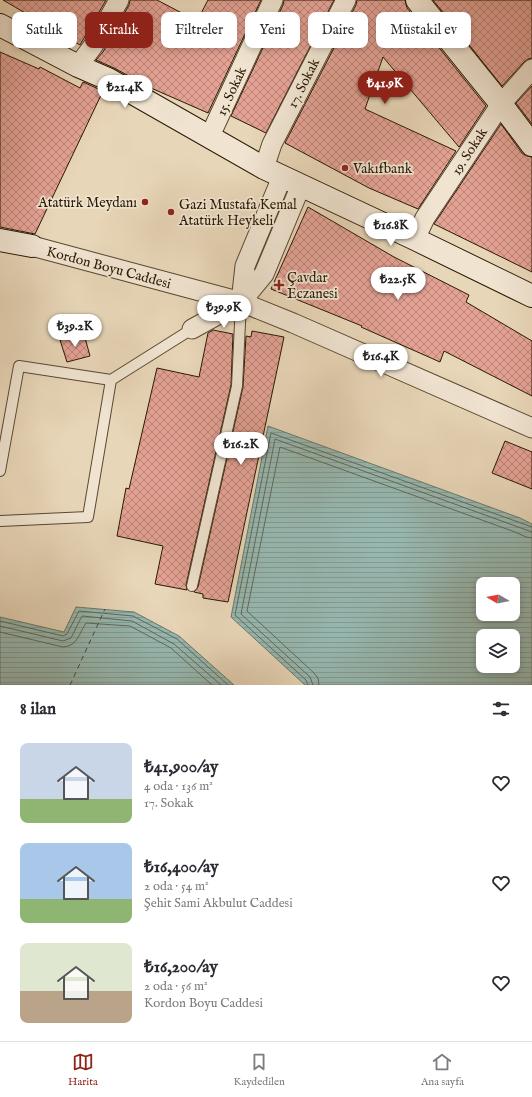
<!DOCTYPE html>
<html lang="tr">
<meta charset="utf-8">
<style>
:root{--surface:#fff;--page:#f7f7f7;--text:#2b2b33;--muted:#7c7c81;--line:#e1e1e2;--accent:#8f2418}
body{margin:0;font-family:"IM FELL English",serif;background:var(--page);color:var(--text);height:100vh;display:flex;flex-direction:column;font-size:15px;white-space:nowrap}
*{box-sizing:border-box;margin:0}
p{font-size:13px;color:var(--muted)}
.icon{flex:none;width:22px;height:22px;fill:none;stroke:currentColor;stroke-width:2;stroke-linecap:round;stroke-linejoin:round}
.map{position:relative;height:685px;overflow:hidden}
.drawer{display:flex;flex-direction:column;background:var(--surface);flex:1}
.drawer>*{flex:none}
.guide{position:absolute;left:12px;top:12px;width:508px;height:36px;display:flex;gap:8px}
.needle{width:26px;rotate:280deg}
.buttons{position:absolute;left:476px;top:577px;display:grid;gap:8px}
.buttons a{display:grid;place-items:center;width:44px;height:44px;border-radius:8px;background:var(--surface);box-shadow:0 2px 6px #0003;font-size:20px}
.price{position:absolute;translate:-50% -34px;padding:0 9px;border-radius:14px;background:#fff;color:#222;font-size:13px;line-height:26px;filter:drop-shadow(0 1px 2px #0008)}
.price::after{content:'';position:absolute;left:50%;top:24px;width:12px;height:9px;margin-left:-6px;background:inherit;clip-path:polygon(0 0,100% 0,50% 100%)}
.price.selected{background:var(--accent);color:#fff}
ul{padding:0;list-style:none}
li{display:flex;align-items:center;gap:12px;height:100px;padding:0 20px}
li span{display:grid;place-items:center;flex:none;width:112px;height:80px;border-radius:8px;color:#555}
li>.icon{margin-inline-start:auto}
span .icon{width:48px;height:48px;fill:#fffc;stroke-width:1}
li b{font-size:17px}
h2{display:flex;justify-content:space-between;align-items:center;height:48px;padding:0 20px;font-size:17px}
.tag{padding:0 14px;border-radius:8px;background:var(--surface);box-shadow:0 2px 6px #0003;font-size:14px;line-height:36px}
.tag.selected{background:var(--accent);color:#fff}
.tabs{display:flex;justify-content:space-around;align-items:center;height:56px;border-top:1px solid var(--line);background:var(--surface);font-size:11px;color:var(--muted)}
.tabs a{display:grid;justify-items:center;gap:2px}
.tabs .selected{color:var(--accent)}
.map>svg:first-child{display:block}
.water{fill:url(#water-rules);stroke:#6b796c;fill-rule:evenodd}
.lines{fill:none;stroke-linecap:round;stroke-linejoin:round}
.shore{stroke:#60695a;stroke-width:1}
.ferry{stroke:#494938;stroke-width:1;stroke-dasharray:5 4;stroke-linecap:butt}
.building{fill:url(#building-cross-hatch);stroke:#281903}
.lane-casing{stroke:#584830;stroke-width:12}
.street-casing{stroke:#584830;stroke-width:21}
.secondary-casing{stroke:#281903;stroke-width:24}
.lane{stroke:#f0e4d1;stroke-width:10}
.street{stroke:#f0e4d1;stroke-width:19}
.secondary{stroke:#f0e4d1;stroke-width:22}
.poi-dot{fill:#8f2418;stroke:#f0e4d1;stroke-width:1.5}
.labels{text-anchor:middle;stroke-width:3.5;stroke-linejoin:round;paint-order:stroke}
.street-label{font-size:14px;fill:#281903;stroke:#f0e4d1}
.poi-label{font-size:14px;fill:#281903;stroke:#f0e4d1;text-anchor:start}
</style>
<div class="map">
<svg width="532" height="685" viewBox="0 0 532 685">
<defs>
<pattern id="water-rules" width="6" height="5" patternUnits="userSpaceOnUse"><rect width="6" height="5" fill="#97b9b2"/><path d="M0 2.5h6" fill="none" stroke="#829e97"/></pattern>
<pattern id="building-cross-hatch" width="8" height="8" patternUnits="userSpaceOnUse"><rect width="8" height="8" fill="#e4a295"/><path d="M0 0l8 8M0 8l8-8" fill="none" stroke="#b98377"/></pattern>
</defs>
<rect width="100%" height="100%" fill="#e8d6b8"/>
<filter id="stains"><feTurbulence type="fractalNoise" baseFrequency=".005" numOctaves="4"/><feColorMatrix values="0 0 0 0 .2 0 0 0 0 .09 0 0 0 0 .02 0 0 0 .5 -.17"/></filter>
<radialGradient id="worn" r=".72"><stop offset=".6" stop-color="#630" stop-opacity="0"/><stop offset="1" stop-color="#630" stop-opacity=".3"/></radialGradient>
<g class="water">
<path d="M268,426L520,518L532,524V685H305L231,617ZM483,584H513V614H483ZM483,636H513V666H483Z"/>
<polygon points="76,607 134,612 179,636 234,685 0,685 0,617 64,632"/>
</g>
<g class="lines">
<g class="shore">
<polyline points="0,621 63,636 67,634 79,611 133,616 177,639 228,685"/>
<polyline points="0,626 63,641 71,638 82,616 132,621 174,644 221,685"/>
<path d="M0,632L63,647C78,646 79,633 86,623L130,626L171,648L212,685"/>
<polyline points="308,685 306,680 235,615 271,433 532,527"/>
<polyline points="313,685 310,677 241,614 275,439 532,532"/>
<polyline points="319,685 318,678 314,673 247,611 280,447 515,532 526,537 532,538"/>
</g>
<polyline class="ferry" points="70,685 105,609"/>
</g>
<g class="building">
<polygon points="3,0 106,0 80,45"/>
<polygon points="130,0 157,0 197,21 208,0 261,0 208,113 151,88 114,68 96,60 103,52 129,5"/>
<polygon points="284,0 334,0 266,133 231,116 283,5"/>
<polygon points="357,0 405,0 407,8 486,106 459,147 383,57 365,109 456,151 418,209 369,188 285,143 356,5"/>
<polygon points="433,0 532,0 532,58 528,59 524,62 502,86"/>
<polygon points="0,52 39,69 40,67 80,88 83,82 103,91 35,234 0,227"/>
<polygon points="532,86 532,124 516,103"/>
<polygon points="501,124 522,153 527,156 532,157 532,272 434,224"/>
<polygon points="308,207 394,257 469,295 466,302 532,341 532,396 444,351 440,362 361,327 362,326 271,289"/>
<polygon points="213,330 233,334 231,385 186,585 187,590 155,584 163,546 117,536 126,488 129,489 157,368 199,377 208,333"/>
<polygon points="252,331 284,337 228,602 203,598 203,594 194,592 198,587 243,387 246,336 251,337"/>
<polygon points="84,334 90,356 67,362 60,340"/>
<polygon points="505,441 532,452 532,489 492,473"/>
</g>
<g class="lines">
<g class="lane-casing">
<g id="lane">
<polyline points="0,471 19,366 111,380 192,329"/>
<polyline points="0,521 88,517 111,380"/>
<polyline points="192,586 237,386 241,302"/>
</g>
</g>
<g class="street-casing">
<g id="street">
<polyline points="78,66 93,46 119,0"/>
<polyline points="209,138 273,0"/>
<polyline points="264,168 272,144 346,0"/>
<polyline points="282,177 245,266 241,302 264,274 301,185"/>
<polyline points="415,239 425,218 501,104 532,69"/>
<polyline points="32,246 241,302 293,323 532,428"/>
<polyline points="192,329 241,302"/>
</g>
</g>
<g class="secondary-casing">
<g id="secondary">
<polyline points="417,0 501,104 532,145"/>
<polyline points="0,25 78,66 108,79 264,168 415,239 532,296"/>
<polyline points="0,240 32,246"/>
</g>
</g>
<use href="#lane" class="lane"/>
<use href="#street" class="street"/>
<use href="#secondary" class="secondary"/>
</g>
<g class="poi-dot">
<circle cx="345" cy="168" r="4"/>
<circle cx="145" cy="202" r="4"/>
<circle cx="171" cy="212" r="4"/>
<path d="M277 279h4v4h4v4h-4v4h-4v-4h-4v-4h4z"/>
</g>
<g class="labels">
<g class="street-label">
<text transform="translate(303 83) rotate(-63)" y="5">17. Sokak</text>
<text transform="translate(231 91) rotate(-65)" y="5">15. Sokak</text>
<text transform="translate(469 151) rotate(-57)" y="5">19. Sokak</text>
<text transform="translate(109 267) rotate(15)" y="5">Kordon Boyu Caddesi</text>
</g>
<g class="poi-label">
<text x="353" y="173">Vakıfbank</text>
<text x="137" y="207" text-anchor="end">Atatürk Meydanı</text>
<text x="179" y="209">Gazi Mustafa Kemal<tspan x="179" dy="16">Atatürk Heykeli</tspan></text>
<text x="287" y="282">Çavdar<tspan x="287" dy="16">Eczanesi</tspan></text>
</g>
</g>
<rect width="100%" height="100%" filter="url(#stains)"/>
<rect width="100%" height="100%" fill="url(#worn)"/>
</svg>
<div class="buttons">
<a><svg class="needle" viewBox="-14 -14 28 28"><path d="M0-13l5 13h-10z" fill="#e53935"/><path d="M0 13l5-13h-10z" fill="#7c7c81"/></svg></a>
<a><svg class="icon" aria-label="layers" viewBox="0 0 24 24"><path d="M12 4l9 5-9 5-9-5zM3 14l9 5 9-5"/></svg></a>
</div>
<b class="price selected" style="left:385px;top:105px">₺41.9K</b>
<b class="price" style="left:125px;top:109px">₺21.4K</b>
<b class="price" style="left:391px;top:247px">₺16.8K</b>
<b class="price" style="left:398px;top:301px">₺22.5K</b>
<b class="price" style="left:224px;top:329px">₺39.9K</b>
<b class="price" style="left:75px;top:348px">₺39.2K</b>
<b class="price" style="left:381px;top:378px">₺16.4K</b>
<b class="price" style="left:241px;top:466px">₺16.2K</b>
<div class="guide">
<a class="tag">Satılık</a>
<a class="tag selected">Kiralık</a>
<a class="tag">Filtreler</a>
<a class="tag">Yeni</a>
<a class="tag">Daire</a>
<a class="tag">Müstakil ev</a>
</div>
</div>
<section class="drawer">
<h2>8 ilan<svg class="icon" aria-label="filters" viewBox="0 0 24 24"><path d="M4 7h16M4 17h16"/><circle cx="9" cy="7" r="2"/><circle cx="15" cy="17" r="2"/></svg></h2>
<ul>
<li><span style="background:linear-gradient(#c9d6e8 70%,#8fb573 0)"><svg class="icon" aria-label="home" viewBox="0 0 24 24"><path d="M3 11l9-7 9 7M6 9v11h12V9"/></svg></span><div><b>₺41,900/ay</b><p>4 oda · 136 m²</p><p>17. Sokak</p></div><svg class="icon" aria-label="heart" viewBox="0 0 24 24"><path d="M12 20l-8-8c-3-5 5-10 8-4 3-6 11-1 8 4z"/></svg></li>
<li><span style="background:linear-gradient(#a9c7e8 70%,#8fb573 0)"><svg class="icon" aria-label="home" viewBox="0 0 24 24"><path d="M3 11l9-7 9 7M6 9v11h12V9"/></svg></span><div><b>₺16,400/ay</b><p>2 oda · 54 m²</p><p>Şehit Sami Akbulut Caddesi</p></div><svg class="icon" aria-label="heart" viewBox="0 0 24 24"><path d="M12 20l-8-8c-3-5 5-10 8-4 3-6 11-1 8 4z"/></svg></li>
<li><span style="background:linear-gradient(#dfe7d0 60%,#b9a48a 0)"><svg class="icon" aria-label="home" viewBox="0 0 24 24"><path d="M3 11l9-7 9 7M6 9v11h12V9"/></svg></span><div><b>₺16,200/ay</b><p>2 oda · 56 m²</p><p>Kordon Boyu Caddesi</p></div><svg class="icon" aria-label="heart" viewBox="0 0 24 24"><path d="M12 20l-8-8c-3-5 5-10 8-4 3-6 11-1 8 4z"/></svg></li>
</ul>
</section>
<nav class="tabs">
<a class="selected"><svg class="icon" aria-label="map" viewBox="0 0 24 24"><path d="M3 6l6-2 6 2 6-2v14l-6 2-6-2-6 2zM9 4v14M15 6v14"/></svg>Harita</a>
<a><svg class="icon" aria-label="saved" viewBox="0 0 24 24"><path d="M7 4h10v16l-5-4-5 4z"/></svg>Kaydedilen</a>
<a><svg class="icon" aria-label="home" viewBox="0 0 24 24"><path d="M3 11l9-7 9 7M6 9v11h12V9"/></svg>Ana sayfa</a>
</nav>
